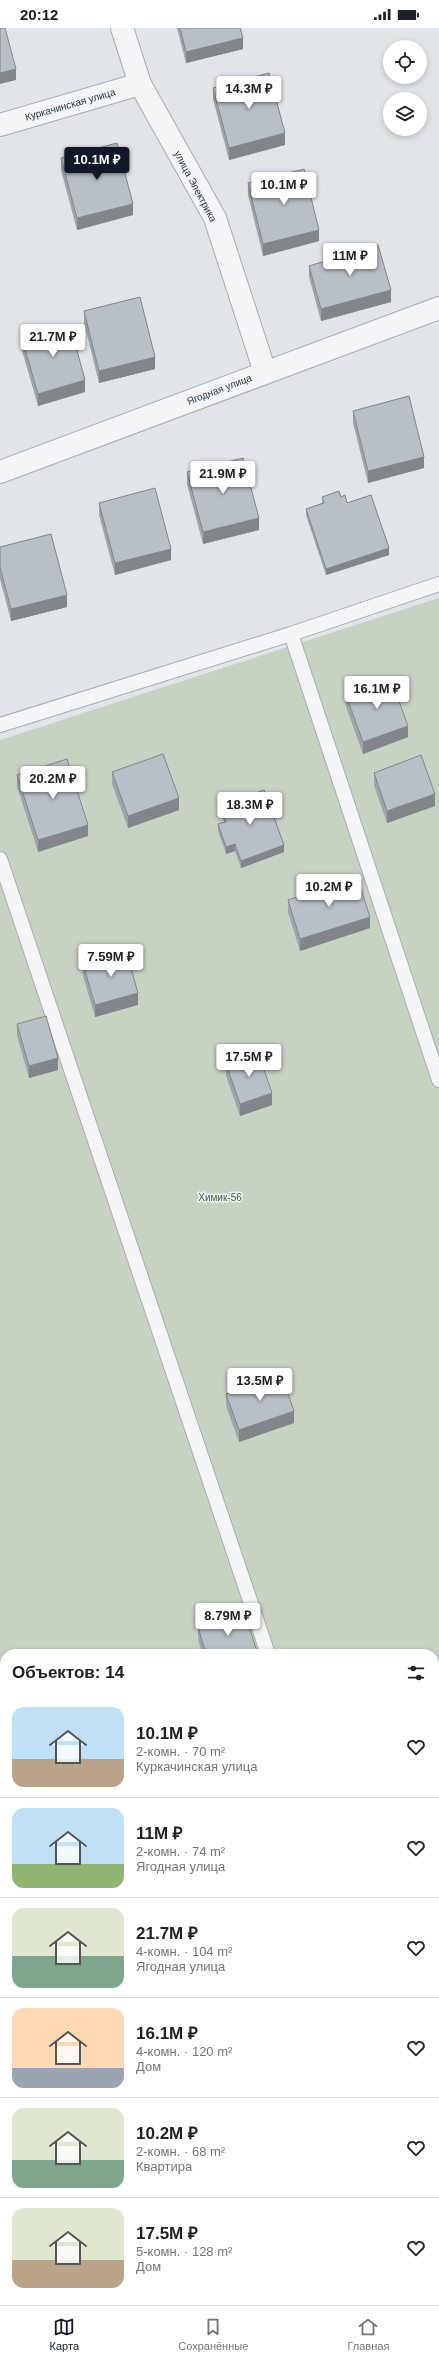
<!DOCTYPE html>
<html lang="ru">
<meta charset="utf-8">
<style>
:root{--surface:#fff;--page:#f6f6f6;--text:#202124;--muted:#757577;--line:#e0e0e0;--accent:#111827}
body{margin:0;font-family:Helvetica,sans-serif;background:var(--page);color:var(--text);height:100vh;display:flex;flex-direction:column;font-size:15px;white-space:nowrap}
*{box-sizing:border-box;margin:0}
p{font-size:13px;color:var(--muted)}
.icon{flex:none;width:22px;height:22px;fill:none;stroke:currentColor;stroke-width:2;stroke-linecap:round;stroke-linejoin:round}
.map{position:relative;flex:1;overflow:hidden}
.side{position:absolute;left:0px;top:1621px;width:439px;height:656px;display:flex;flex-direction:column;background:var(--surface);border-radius:16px 16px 0 0;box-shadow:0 2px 6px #0003}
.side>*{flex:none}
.controls{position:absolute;left:383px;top:12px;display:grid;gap:8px}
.controls a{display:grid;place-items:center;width:44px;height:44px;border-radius:50%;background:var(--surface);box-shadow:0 2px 6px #0003;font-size:20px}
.price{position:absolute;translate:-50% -34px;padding:0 9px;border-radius:4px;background:#fff;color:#222;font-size:13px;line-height:26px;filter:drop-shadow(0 1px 2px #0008)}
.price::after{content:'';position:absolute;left:50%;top:24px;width:12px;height:9px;margin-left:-6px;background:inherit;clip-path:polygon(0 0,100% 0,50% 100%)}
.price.on{background:var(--accent);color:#fff}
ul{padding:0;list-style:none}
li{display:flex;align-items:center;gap:12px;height:100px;padding:0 12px}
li+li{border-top:1px solid var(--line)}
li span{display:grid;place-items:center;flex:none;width:112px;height:80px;border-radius:12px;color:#555}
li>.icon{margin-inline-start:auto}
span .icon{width:48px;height:48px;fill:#fffc;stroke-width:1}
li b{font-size:17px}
h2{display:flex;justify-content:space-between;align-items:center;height:48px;padding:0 12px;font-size:17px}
.status{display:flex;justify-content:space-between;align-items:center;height:28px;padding:0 20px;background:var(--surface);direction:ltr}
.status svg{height:11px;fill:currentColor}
.tabs{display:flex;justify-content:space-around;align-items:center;height:56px;border-top:1px solid var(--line);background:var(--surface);font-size:11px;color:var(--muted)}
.tabs a{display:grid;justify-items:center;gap:2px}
.tabs .on{color:var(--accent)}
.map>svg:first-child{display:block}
.green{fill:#c8d2c3}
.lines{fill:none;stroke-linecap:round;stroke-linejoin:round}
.lane-casing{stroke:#a6acb3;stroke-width:16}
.street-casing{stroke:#a6acb3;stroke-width:24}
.lane{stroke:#f4f5f7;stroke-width:14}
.street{stroke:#f4f5f7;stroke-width:22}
.wall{fill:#9fa4aa}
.shaded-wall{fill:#82868b}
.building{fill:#b9bfc6;stroke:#82868b}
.labels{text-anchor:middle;stroke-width:3;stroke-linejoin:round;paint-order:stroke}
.street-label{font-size:10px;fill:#2a3440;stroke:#f1f4f6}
.park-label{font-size:10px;fill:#425b38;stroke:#f1f4f6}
</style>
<div class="status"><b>20:12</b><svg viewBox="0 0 49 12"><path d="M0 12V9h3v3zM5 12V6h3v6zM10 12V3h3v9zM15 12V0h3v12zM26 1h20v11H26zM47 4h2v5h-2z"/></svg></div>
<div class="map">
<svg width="439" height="2277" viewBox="0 0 439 2277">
<rect width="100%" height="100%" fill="#e1e5e9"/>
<g class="green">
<polygon points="439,570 439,1794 434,1796 434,1626 5,1626 5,1938 0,1940 0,712"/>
<polygon points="439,1814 439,2277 0,2277 0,1962 5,1960 5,2272 434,2272 434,1815"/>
</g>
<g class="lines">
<g class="lane-casing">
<g id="lane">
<polyline points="291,606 439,1052"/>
<polyline points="0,697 291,606 439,556"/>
<polyline points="0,831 268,1626"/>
<polyline points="434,1780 439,1779"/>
<polyline points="0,1920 5,1935"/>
<polyline points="434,1981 439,1979"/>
<polyline points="0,2122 5,2121"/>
<polyline points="434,2203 439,2201"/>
<polyline points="217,2277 232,2272"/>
</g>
</g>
<g class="street-casing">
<g id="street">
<polyline points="122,0 140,56 215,190 265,344"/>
<polyline points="0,97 140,56"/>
<polyline points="0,444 439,280"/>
</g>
</g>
<use href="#lane" class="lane"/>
<use href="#street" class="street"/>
</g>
<g class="wall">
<polygon points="177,0 240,0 243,21 186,35"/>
<polygon points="213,60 285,117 229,132 213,71"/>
<polygon points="61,130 133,187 77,202 61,142"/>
<polygon points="248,155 319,213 263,228 248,167"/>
<polygon points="309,238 391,274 321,293 309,249"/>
<polygon points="84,283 155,341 99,355 84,295"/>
<polygon points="53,302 85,364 38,378 21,319 21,307"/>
<polygon points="353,383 424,440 368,455 353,395"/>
<polygon points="187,444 259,502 203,516 187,456"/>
<polygon points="322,469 341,469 347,475 389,527 326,547 306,487 306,481 322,475"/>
<polygon points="99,475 171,532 115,547 99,487"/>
<polygon points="0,519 67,579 11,593 0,551"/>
<polygon points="346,667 408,709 363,726 346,679"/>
<polygon points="112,744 179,782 128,800 112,756"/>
<polygon points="374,745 435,778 387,795 374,757"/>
<polygon points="17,747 88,808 38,824 17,758"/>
<polygon points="221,778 284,824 241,840 235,823 226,826 218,803 218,796 224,794 221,784"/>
<polygon points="288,872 370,900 300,923 288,884"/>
<polygon points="83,936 138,977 95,989 83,948"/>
<polygon points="17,996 58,1042 29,1050 17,1008"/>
<polygon points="226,1036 272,1077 240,1088 226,1048"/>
<polygon points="226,1366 294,1395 239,1414 226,1378"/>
<polygon points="198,1599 258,1626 202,1626 198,1611"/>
<polygon points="263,2272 297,2272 299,2277 263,2277"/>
</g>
<g class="shaded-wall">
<polygon points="243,10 243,21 186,35 186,24"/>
<polygon points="16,41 16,52 0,56 0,45"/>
<polygon points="285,105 285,117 229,132 229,120"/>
<polygon points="133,176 133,187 77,202 77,190"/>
<polygon points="319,202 319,213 263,228 263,216"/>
<polygon points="391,262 391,274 321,293 321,281"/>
<polygon points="155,329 155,341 99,355 99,343"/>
<polygon points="85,352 85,364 38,378 38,366"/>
<polygon points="424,429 424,440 368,455 368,443"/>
<polygon points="259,490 259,502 203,516 203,504"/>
<polygon points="389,520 389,527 326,547 326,541"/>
<polygon points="171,521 171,532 115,547 115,535"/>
<polygon points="67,567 67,579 11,593 11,581"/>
<polygon points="408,698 408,709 363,726 363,714"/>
<polygon points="435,766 435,778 387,795 387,783"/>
<polygon points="179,770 179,782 128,800 128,788"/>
<polygon points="88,797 88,808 38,824 38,812"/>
<polygon points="235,816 235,823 226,826 226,819"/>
<polygon points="284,817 284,824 241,840 241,833"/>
<polygon points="370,889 370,900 300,923 300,911"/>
<polygon points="138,965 138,977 95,989 95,977"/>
<polygon points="58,1030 58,1042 29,1050 29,1038"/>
<polygon points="272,1065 272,1077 240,1088 240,1076"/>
<polygon points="294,1383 294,1395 239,1414 239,1402"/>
<polygon points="439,1887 439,1899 434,1900 434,1889"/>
</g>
<g class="building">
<polygon points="0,0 5,0 16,41 0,45"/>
<polygon points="180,0 240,0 243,10 186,24"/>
<polygon points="269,45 285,105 229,120 213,60"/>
<polygon points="117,115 133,176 77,190 61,130"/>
<polygon points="304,141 319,202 263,216 248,155"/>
<polygon points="378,217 391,262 321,281 309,238"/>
<polygon points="140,269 155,329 99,343 84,283"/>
<polygon points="70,297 85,352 38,366 21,307 52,298 53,302"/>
<polygon points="409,368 424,429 368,443 353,383"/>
<polygon points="243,430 259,490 203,504 187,444"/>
<polygon points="155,460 171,521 115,535 99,475"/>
<polygon points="339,463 341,469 345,467 347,475 371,467 389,520 326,541 306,481 324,475 322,469"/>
<polygon points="51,506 67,567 11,581 0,539 0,519"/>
<polygon points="391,651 408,698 363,714 346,667"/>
<polygon points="163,726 179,770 128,788 112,744"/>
<polygon points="421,727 435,766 387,783 374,745"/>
<polygon points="67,731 88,797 38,812 17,747"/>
<polygon points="264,762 284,817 241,833 235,816 226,819 218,796 226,794 221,778"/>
<polygon points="357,849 370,889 300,911 288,872"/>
<polygon points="126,923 138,965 95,977 83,936"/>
<polygon points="46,988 58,1030 29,1038 17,996"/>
<polygon points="258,1025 272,1065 240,1076 226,1036"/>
<polygon points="281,1346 294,1383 239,1402 226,1366"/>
<polygon points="244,1584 258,1626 206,1626 198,1599"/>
<polygon points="434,1867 439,1881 439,1887 434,1889"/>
<polygon points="264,2272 297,2272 299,2277 265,2277"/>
</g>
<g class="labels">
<g class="street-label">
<text transform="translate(70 76) rotate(-16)" y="4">Куркачинская улица</text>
<text transform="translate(196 158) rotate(62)" y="4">улица Электрика</text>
<text transform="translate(219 361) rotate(-21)" y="4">Ягодная улица</text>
</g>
<g class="park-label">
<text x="220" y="1173">Химик-56</text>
</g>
</g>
</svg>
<div class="controls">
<a><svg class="icon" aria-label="locate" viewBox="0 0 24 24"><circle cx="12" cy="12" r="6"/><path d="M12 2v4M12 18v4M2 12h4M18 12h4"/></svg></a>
<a><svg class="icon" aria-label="layers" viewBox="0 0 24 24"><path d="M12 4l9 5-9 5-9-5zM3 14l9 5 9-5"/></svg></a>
</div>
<b class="price" style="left:249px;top:82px">14.3M ₽</b>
<b class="price on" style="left:97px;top:153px">10.1M ₽</b>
<b class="price" style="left:284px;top:178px">10.1M ₽</b>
<b class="price" style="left:350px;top:249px">11M ₽</b>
<b class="price" style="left:53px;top:330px">21.7M ₽</b>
<b class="price" style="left:223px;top:467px">21.9M ₽</b>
<b class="price" style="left:377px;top:682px">16.1M ₽</b>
<b class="price" style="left:53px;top:772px">20.2M ₽</b>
<b class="price" style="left:250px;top:798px">18.3M ₽</b>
<b class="price" style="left:329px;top:880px">10.2M ₽</b>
<b class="price" style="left:111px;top:950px">7.59M ₽</b>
<b class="price" style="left:249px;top:1050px">17.5M ₽</b>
<b class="price" style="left:260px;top:1374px">13.5M ₽</b>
<b class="price" style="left:228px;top:1609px">8.79M ₽</b>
<section class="side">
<h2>Объектов: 14<svg class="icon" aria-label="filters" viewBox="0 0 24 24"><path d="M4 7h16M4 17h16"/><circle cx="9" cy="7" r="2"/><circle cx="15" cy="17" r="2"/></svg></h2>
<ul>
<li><span style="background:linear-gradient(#bfe0f5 65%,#b9a48a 0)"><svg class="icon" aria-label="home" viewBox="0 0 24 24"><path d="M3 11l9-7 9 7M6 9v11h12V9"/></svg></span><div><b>10.1M ₽</b><p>2-комн. · 70 m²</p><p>Куркачинская улица</p></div><svg class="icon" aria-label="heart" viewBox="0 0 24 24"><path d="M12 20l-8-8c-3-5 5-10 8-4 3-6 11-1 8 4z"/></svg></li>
<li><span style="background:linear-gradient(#bfe0f5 70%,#8fb573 0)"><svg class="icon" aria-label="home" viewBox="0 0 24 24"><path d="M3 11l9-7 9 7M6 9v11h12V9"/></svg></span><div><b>11M ₽</b><p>2-комн. · 74 m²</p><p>Ягодная улица</p></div><svg class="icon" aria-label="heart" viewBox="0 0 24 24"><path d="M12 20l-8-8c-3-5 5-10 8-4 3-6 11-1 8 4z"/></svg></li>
<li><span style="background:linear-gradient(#dfe7d0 60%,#7fa58c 0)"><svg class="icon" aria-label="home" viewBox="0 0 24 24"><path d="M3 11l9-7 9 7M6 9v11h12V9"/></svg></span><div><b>21.7M ₽</b><p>4-комн. · 104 m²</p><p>Ягодная улица</p></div><svg class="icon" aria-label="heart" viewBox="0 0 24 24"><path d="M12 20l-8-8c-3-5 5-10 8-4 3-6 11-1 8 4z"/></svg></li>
<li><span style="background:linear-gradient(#ffd9b3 75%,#9aa5b1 0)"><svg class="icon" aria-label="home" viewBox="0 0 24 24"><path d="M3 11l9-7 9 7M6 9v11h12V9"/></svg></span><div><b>16.1M ₽</b><p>4-комн. · 120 m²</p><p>Дом</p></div><svg class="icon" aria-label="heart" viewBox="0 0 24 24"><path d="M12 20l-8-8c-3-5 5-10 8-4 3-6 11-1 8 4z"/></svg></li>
<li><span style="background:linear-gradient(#dfe7d0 65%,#7fa58c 0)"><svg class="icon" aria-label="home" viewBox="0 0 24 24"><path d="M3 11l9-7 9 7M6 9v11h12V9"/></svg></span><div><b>10.2M ₽</b><p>2-комн. · 68 m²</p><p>Квартира</p></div><svg class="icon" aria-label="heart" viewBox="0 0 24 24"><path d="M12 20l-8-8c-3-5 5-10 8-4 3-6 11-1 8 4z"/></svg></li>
<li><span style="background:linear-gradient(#dfe7d0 65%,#b9a48a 0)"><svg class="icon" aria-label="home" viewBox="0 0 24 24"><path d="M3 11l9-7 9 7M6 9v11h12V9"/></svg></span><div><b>17.5M ₽</b><p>5-комн. · 128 m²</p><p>Дом</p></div><svg class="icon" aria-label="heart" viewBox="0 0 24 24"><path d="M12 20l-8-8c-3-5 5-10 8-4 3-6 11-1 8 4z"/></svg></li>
</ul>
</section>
</div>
<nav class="tabs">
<a class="on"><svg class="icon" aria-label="map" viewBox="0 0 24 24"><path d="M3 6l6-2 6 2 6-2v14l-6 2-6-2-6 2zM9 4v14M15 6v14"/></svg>Карта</a>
<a><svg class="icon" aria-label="saved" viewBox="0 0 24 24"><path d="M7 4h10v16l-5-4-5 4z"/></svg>Сохранённые</a>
<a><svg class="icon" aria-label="home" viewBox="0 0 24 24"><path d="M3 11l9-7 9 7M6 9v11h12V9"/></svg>Главная</a>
</nav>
